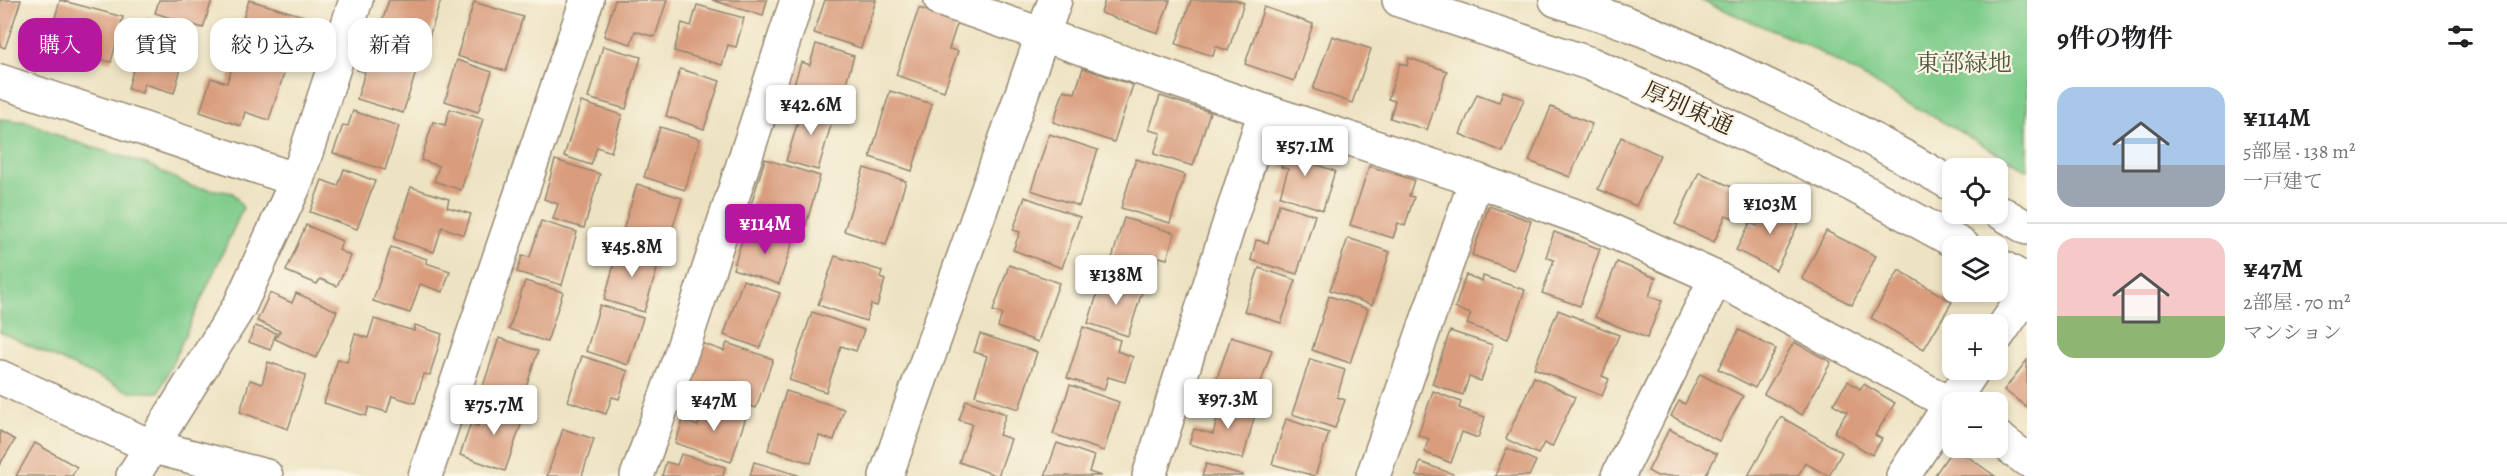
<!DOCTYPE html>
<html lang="ja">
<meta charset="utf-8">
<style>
:root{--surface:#fff;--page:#f2f2f2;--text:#202124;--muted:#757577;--line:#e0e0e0;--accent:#b5179e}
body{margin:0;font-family:Alegreya,"Noto Serif JP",serif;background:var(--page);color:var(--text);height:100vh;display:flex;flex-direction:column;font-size:22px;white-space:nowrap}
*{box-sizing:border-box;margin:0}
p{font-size:20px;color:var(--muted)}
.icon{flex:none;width:33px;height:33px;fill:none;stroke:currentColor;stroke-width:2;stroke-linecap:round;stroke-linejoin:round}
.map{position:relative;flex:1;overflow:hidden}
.panel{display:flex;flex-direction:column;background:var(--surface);width:480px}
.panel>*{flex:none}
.banner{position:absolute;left:18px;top:18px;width:570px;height:54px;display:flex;gap:12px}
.fabs{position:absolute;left:1942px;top:158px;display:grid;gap:12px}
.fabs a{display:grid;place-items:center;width:66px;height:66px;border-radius:12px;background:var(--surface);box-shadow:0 3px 9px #0003;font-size:30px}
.price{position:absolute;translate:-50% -51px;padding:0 14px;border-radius:6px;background:#fff;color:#222;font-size:20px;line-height:39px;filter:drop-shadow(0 2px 3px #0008)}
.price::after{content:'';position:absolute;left:50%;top:36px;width:18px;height:14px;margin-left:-9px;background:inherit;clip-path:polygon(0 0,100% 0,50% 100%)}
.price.selected{background:var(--accent);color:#fff}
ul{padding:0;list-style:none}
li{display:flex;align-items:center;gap:18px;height:150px;padding:0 30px}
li+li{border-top:2px solid var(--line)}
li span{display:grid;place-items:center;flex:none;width:168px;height:120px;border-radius:18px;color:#555}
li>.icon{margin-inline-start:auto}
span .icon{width:72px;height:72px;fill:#fffc;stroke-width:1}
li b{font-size:26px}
h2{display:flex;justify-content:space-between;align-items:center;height:72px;padding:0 30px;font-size:26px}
.tag{padding:0 21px;border-radius:18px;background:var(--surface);box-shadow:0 3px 9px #0003;font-size:21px;line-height:54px}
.tag.selected{background:var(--accent);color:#fff}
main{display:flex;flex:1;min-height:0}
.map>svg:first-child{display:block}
.green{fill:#7ecc8b;stroke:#5c7b54;stroke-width:1.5}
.building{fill:#d99d7e}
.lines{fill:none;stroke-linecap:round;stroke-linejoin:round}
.minor-casing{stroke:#948670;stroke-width:36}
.minor{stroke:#fff;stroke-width:33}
.labels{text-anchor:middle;stroke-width:4.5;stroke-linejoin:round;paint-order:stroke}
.park-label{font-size:24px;fill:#4f5b3f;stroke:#fcf5e5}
.street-label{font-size:24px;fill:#3b2a1e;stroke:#fcf5e5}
</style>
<main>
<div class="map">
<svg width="2027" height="476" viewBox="0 0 2027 476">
<rect width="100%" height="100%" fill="#fcf5e5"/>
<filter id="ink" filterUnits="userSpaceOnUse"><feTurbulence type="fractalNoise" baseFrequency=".0167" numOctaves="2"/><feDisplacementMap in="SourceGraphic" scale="12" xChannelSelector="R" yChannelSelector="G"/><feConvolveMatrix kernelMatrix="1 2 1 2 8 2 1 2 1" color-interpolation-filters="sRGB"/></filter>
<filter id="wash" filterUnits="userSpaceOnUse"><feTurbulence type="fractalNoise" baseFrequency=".008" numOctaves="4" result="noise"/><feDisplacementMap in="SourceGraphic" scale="24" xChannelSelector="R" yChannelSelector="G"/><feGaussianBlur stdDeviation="1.35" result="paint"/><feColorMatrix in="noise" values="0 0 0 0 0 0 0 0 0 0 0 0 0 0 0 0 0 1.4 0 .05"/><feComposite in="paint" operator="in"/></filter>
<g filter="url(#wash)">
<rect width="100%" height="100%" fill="#ede3c3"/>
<g class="green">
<polygon points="1700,0 2027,0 2027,170 1809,46"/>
<polygon points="0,119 29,122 66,139 149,165 190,186 233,193 243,208 159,392 130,392 0,332"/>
</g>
<g id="blocks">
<g class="building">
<polygon points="0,0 21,0 5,48 0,46"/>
<polygon points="60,0 123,17 111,62 65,49 62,62 44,57"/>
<polygon points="159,0 212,0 203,28 155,13"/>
<polygon points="249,0 310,18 296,58 237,38"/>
<polygon points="389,0 441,0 426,46 379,31"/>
<polygon points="615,0 667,0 655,37 635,31 631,44 604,36"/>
<polygon points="712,0 767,0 763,16"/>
<polygon points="825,0 876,0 861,48 814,33"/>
<polygon points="1105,0 1170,0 1158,33 1101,13"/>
<polygon points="1191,0 1236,0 1244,3 1228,51 1216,46 1213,56 1176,44"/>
<polygon points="474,2 523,17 506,71 457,56"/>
<polygon points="697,5 744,18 736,47 728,45 722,65 674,51 682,23 691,26"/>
<polygon points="1264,7 1313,24 1294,81 1245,64"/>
<polygon points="919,8 958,21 949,49 958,51 944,91 896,75"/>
<polygon points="147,19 191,32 174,93 144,84 142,93 128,89"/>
<polygon points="29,35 45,40 37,64 21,59"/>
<polygon points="367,36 422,53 403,113 357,99 365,72 357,70"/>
<polygon points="1332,36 1371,49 1352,103 1313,89"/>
<polygon points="816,44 854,56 839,106 792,91 801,62 810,65"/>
<polygon points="603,46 641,57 626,109 588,98"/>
<polygon points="238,48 287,64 269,120 245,112 241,126 200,112 211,78 227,83"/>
<polygon points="1409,58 1447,71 1427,130 1390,118 1395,101 1388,99 1400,63 1407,66"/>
<polygon points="457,60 492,72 478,112 445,101"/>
<polygon points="1083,68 1133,85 1114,142 1053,122 1064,90 1075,93"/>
<polygon points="680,69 720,81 704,129 666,116"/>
<polygon points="890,91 932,104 912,171 870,157"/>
<polygon points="1503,91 1524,99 1503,152 1460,134 1477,94 1499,102"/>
<polygon points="1160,96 1210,112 1193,166 1154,154 1161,133 1149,130"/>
<polygon points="581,102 622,115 611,152 597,147 591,165 564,156"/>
<polygon points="804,102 835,111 818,170 786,161"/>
<polygon points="1551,107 1592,124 1570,177 1529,161"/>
<polygon points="450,109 483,119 461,190 434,181 439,166 421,160 433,122 445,125"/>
<polygon points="353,111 399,126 385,170 333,153 343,125 348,126"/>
<polygon points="660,127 700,139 685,190 644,177"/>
<polygon points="1049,134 1098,150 1079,206 1031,190"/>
<polygon points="1290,137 1311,144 1305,161 1335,171 1323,210 1280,196 1288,169 1281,167"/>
<polygon points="1621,137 1660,155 1636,206 1598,189"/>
<polygon points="765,159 820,176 805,228 749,211"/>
<polygon points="1136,159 1185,175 1170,223 1121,208"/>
<polygon points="555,160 600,174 584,228 553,219 558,204 544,199"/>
<polygon points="1369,166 1414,180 1409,196 1414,197 1405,226 1398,223 1393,238 1350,225"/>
<polygon points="864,168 906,181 886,245 844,231"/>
<polygon points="344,169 375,181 357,229 310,212 322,180 338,186"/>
<polygon points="1699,172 1738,190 1736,196 1741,199 1733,218 1726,215 1714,242 1675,224"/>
<polygon points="637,184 682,198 668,242 650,236 647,245 621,237"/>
<polygon points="411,187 449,199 447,207 471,214 464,235 442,227 434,252 394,239"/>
<polygon points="1025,197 1080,217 1062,268 1013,250 1020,232 1013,230"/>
<polygon points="1770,200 1802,216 1776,270 1736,250 1750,223 1757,226"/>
<polygon points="1279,204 1315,215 1297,274 1251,260 1256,240 1268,243"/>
<polygon points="1489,206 1531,221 1514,270 1472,255"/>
<polygon points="1124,218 1175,233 1167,259 1159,257 1151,285 1108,272"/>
<polygon points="541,221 577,232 562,285 517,272 522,256 530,257"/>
<polygon points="306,225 342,241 339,250 351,256 337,286 320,279 317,284 286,271"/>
<polygon points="767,226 795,235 779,284 733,269 744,234 762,240"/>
<polygon points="1826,231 1876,256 1852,305 1802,279"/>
<polygon points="1554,232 1600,249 1580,306 1542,293 1554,260 1546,257"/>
<polygon points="1348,238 1390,252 1372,305 1330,290"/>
<polygon points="620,243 661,256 644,312 604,300"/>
<polygon points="391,247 427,259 426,263 450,271 443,292 420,284 410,313 373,301"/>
<polygon points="835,256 882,271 880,278 885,280 877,306 871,304 866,321 818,305"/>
<polygon points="1617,262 1656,278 1649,296 1662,301 1647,338 1595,317"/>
<polygon points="1009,265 1059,283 1038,342 998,327 1002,314 993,311"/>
<polygon points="1259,268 1296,280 1281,323 1244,311"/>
<polygon points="1899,270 1952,302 1924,349 1871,318"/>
<polygon points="1466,275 1482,281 1483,276 1525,290 1508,339 1467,324 1471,314 1455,308"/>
<polygon points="1103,276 1143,289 1128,336 1088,323"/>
<polygon points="743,280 780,293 760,348 724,335"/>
<polygon points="525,281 563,292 547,342 509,329"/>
<polygon points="270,293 292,303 296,293 337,311 316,358 275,339 280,331 257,321"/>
<polygon points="1329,296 1368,309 1350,363 1312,350"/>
<polygon points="600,305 643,318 628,365 586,351"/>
<polygon points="1558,310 1619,335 1602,376 1609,379 1602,396 1534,368"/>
<polygon points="812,312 864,330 856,351 841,346 826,392 789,380"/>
<polygon points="374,319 414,331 415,325 442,334 430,375 424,374 415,403 392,396 387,412 369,407 366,416 324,403 338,359 347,362 355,334 368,338"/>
<polygon points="255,326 276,333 270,350 249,342"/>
<polygon points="1083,327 1120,340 1117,351 1133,357 1125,382 1108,377 1104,390 1067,378"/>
<polygon points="1739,330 1776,349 1755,388 1718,369"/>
<polygon points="1450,331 1493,345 1481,381 1469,377 1463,395 1432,384"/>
<polygon points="980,334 1037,352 1019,409 975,395 987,356 974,352"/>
<polygon points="1231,337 1272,350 1256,397 1215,384"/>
<polygon points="499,338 538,351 520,405 481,392"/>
<polygon points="1794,342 1831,362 1802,415 1764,394"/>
<polygon points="701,343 724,351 727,343 773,359 756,408 687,384"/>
<polygon points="582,356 628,371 619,399 612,397 606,414 568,401"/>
<polygon points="1310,359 1345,370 1337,397 1345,400 1335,428 1292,414"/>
<polygon points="2027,360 2027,407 2004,390"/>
<polygon points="268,362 306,375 288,429 240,412 250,380 262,384"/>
<polygon points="1700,374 1743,396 1719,441 1671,416 1679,401 1685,404"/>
<polygon points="1534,377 1575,397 1552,447 1544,443 1538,454 1506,439"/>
<polygon points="1848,381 1860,389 1864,384 1895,403 1875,435 1882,439 1872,455 1834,432 1847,412 1833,404"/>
<polygon points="1070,385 1119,402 1104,451 1053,434"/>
<polygon points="786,391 844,409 834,440 819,436 811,463 768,450"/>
<polygon points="1433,391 1461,402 1459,408 1485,417 1478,438 1462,432 1451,463 1424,452 1429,439 1418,435"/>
<polygon points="1223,397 1257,407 1243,459 1189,444 1194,429 1213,434"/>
<polygon points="487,400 525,413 505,471 460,455 471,423 478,426"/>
<polygon points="966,400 1006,414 999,435 1011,439 998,476 959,462 972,424 959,420"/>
<polygon points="706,401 747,414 731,462 675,443 683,421 698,426"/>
<polygon points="1781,417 1842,452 1829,476 1805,463 1798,476 1748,476"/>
<polygon points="1286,419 1329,433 1315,476 1272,464"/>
<polygon points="563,429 594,439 582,476 547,476"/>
<polygon points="1669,429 1717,454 1705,476 1657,476 1648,471"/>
<polygon points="0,431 15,440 0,464"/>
<polygon points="35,443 77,467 72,476 16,476"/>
<polygon points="1057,443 1094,456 1089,472 1101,476 1045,476"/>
<polygon points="1954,447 1995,476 1934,476"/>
<polygon points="1507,448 1536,461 1529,476 1495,476"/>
<polygon points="681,454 725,467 723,476 662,476 666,462 677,465"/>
<polygon points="754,462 798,475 798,476 750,476"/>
<polygon points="1420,462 1453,474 1453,476 1416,476"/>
<polygon points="1206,464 1243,475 1243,476 1202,476"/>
</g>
</g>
</g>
<g filter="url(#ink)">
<use href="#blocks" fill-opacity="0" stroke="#948670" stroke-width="1.5"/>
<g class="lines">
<g class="minor-casing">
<g id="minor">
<polyline points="941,0 1265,111 1476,180 1587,220 1716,278 1953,405"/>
<polyline points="1399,0 1591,64 1722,123 1851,184 1963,246"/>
<path d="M1556,0C1582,9 1609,16 1634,26C1744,71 1851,125 1953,185"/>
<polyline points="0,81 297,180"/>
<polyline points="1998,211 2027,228"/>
<polyline points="1998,265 2027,281"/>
<polyline points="1998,335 2027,293"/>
<polyline points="0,377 150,446 266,476"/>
<polyline points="1998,438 2027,460"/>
<polyline points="133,476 240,305 297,180 356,0"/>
<polyline points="425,476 587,0"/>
<polyline points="637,476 680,357 797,0"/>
<polyline points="886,476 1055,0"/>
<polyline points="1149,476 1265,111"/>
<polyline points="1373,476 1476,180"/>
<polyline points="1618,476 1716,278"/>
<polyline points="1903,476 1974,369"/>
</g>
</g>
<use href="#minor" class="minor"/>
</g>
</g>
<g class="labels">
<g class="park-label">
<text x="1964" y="71">東部緑地</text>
</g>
<g class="street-label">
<text transform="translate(1688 108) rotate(24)" y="8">厚別東通</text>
</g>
</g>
</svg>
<div class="fabs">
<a><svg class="icon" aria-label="locate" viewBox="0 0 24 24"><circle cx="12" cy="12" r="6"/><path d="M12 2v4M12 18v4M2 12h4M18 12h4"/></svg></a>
<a><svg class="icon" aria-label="layers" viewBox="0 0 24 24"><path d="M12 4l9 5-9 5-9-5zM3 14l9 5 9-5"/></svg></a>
<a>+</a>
<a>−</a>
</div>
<b class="price" style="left:811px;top:136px">¥42.6M</b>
<b class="price" style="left:1305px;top:177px">¥57.1M</b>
<b class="price" style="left:1770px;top:235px">¥103M</b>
<b class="price selected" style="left:765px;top:255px">¥114M</b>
<b class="price" style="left:632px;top:278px">¥45.8M</b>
<b class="price" style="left:1116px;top:306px">¥138M</b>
<b class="price" style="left:1228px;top:430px">¥97.3M</b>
<b class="price" style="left:714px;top:432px">¥47M</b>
<b class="price" style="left:494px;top:436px">¥75.7M</b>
<div class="banner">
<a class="tag selected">購入</a>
<a class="tag">賃貸</a>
<a class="tag">絞り込み</a>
<a class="tag">新着</a>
</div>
</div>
<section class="panel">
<h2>9件の物件<svg class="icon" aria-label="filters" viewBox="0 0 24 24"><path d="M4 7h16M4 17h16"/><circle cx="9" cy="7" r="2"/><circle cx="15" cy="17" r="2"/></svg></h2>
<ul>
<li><span style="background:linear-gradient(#a9c7e8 65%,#9aa5b1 0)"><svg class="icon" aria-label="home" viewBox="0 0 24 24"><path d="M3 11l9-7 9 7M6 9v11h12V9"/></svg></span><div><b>¥114M</b><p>5部屋 · 138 m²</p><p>一戸建て</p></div></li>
<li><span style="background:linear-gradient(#f6c9c9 65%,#8fb573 0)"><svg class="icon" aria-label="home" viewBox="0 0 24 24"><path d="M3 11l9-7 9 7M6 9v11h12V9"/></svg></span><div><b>¥47M</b><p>2部屋 · 70 m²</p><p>マンション</p></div></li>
</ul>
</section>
</main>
